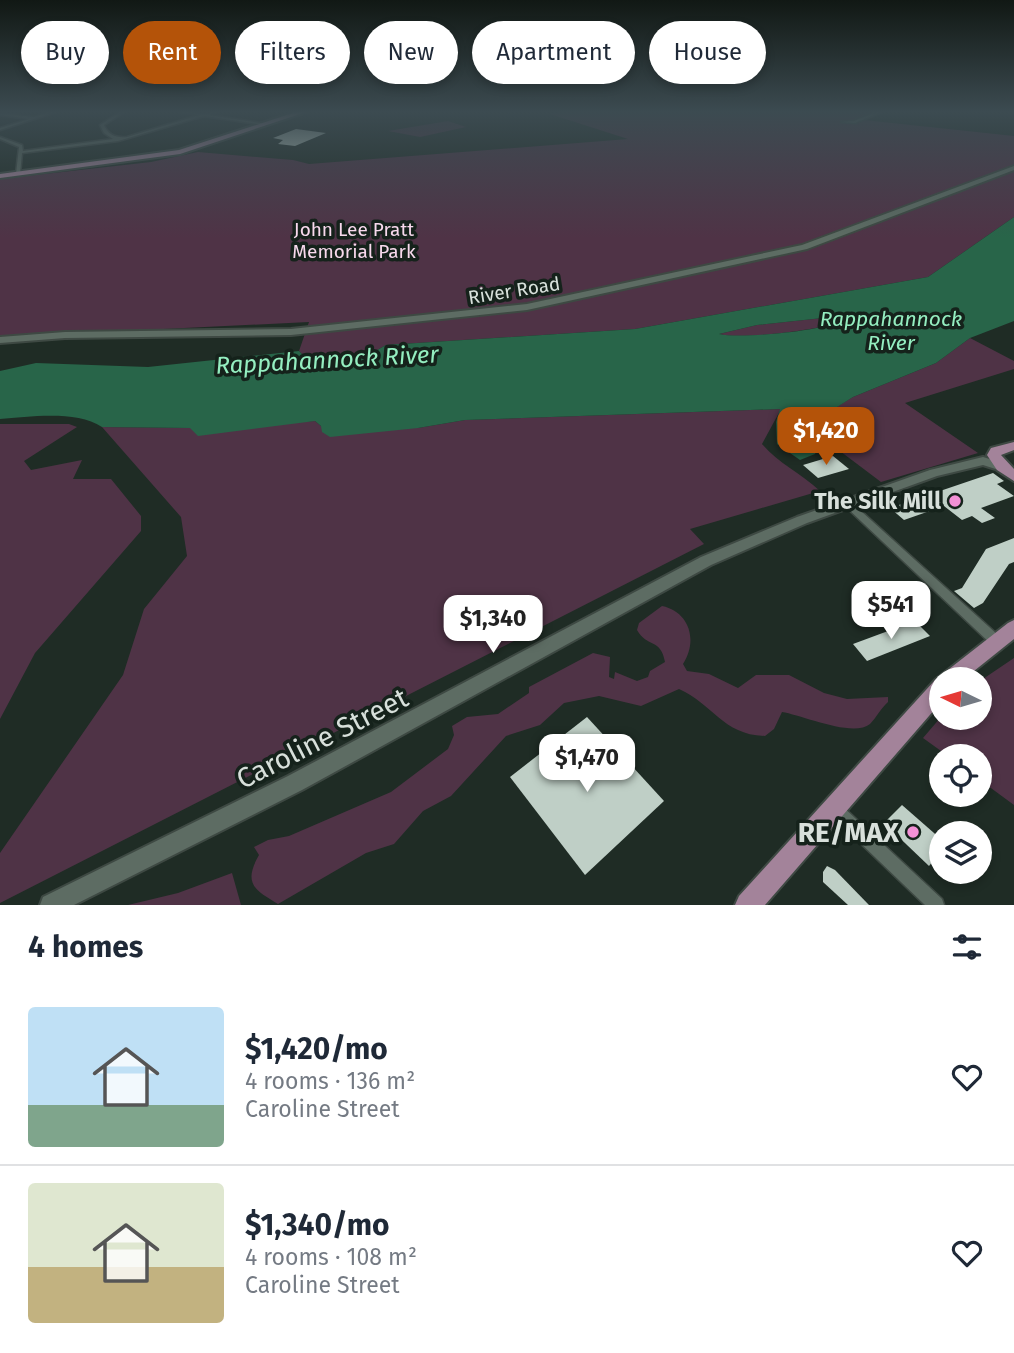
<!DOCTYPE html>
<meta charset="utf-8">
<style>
:root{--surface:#fff;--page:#f6f6f7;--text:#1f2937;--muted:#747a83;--line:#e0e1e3;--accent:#b45309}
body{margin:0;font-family:"Fira Sans",sans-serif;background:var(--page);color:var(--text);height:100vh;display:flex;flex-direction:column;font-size:26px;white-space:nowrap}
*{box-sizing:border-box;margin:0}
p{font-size:23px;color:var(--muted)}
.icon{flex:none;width:38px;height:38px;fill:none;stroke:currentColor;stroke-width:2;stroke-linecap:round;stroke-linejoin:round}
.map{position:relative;height:905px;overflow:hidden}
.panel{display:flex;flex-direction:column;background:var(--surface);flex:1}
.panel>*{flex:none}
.hud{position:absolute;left:21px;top:21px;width:973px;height:63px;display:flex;gap:14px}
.needle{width:46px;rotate:275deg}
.fabs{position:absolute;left:929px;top:667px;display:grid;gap:14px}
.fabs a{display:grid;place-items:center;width:63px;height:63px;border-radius:50%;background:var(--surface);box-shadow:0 4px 10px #0003;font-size:35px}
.price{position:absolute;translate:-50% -60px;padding:0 16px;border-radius:14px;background:#fff;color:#222;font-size:23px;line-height:46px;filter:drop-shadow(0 2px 4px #0008)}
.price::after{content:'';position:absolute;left:50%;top:42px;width:21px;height:16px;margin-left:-10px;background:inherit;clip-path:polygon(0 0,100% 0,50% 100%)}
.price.active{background:var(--accent);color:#fff}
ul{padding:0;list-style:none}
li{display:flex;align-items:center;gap:21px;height:175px;padding:0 28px}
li+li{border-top:2px solid var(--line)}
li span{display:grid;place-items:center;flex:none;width:196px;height:140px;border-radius:7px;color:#555}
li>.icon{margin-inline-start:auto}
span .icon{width:84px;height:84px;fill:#fffc;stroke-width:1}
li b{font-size:30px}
h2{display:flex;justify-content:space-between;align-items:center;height:84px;padding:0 28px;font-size:30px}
.pill{padding:0 24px;border-radius:32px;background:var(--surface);box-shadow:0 4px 10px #0003;font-size:24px;line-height:63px}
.pill.active{background:var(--accent);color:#fff}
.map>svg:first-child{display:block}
.green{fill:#4f3346}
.water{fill:#286549;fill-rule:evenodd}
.building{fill:#bfcfc6}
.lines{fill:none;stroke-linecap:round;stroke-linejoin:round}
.street-casing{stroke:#3e4943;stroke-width:3}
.secondary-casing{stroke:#3e4943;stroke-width:4}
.primary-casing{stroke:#3e4943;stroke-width:4}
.street{fill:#5d6c63;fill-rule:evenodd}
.secondary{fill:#5d6c63;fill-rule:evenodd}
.primary{fill:#a3839a;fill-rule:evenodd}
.poi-dot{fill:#f391d6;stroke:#15221b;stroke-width:2.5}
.labels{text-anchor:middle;stroke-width:7;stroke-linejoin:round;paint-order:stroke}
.far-park-label{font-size:19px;fill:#f8d9ed;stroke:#15221b}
.far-street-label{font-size:19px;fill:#d8e0db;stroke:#15221b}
.far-water-label{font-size:21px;font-style:italic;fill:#94eec0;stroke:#15221b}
.poi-label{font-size:23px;font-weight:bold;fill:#d8e0db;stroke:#15221b;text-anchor:end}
.water-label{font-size:24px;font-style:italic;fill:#94eec0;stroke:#15221b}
.near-street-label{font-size:28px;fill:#d8e0db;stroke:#15221b}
.near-poi-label{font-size:28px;font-weight:bold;fill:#d8e0db;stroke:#15221b;text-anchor:end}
</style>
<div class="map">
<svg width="1014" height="905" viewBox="0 0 1014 905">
<rect width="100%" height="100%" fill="#1f2c25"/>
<g class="green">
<polygon points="563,111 886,111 864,120 1014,136 1014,217 928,277 635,329 386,345 372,353 309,361 299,351 309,322 0,337 0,179 151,162 198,152 293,160 309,164 628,139 550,114"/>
<polygon points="448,121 466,127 420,137 388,131"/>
<path d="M832,317L842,321C821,330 740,340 719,334L757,325Z"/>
<polygon points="970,338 1014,361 1014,369 905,403 978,453 881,482 824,439 833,409 853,397 936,363"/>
<path d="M781,409L762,444C779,464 801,473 820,491L690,529L704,544L0,903V853L123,675L144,609L187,556L181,517L102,427L190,428L315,421L321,426L418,428L465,420Z"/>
<polygon points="0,424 69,424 77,427 24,461 31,470 82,460 73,479 111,479 141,516 141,531 35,653 0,719"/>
<path d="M662,606C690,612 698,641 683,664L687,671L709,674L738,688L756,675H789L824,693L847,699L888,697V702C881,708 876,718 870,724C853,738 802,715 782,712L774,729L765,736C723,735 713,704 679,689L641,706L599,696L564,703L540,725L506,736L451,796L423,811L394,844L366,853L278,904C254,890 243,883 259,855L254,847L268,840L289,836L391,792L448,749L454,735L452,726L467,717L498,714L529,693V687L593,653L610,657L609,677L614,679L615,672L637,681L648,677L650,671L665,662C661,638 647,648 637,630L639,623Z"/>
<polygon points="1014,658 1014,805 980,780 980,756 948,756 923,738 941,717 980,718 980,681"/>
<polygon points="232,873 241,905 128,905 178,893"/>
</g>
<path class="water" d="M1014,217V321L970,338L936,363L853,397L834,409L815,454L800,460L777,444L776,422L780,409L465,420L418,428L330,437L322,432L321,426L315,421L198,436L190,428L102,427C76,410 30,417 0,419V371L36,363L148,367L299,351L309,361L372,353L386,345L635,329L928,277ZM832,317L842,321C821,331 741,339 719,334L757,325Z"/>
<g class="building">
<polygon points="296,129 326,133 295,146 278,144 283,140 273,138"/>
<polygon points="833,456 849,469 818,478 803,465"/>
<polygon points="993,473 1004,481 997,484 1014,496 981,508 995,518 982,523 972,516 962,520 944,506 904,520 890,508"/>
<polygon points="1014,538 1014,562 1009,564 983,603 974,608 954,591 962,588 986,549"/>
<polygon points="915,621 930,636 867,661 853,644"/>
<polygon points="587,717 664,801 585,875 510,777"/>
<polygon points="902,805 942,840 942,850 929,866 884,823"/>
<polygon points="827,866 835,870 869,905 848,905 823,882 823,872"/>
</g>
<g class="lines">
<g class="street-casing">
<g id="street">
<polygon points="52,111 59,111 0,130 0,128 29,119 0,115 0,113 34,117"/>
<path d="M121,111H126L104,125C108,135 116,138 127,137L199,115L175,111L204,114L219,111L209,115L267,124L265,125L204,116L118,141L22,153L20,174L18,175L16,174L19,147L0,139V137L22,145L23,151L113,139L104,133L100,125Z"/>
<polygon points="878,111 884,111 855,123 841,122 854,121"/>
<polygon points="848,501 851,502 999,636 1001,640 999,644 995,645 991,644 845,506 843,504 845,502"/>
<polygon points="836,803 841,805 942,899 944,905 925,905 831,815 829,810 831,805"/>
</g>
</g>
<g class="secondary-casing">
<g id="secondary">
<polygon points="1014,166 1014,170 807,249 527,310 291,335 65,338 0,343 0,337 65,332 291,329 527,304 802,245"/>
<polygon points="983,457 1006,464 1008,467 1002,471 983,465 937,476 807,523 711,565 302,790 74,905 40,905 43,897 288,776 701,557 797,517 930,470"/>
</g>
</g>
<g class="primary-casing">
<g id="primary">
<polygon points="299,111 309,111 180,154 0,178 0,174 179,150"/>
<polygon points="1014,442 1014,450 1001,455 1014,469 1014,481 997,470 987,455 991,448"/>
<polygon points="1014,620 1014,639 964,679 942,679 942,701 765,905 735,905 739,896 935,680 1008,623"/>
</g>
</g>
<use href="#street" class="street"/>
<use href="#secondary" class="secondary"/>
<use href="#primary" class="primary"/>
</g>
<linearGradient id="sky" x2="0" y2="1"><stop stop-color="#111814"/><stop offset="0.47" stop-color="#3c4b51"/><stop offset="1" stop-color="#3c4b51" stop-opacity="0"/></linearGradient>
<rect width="1014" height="238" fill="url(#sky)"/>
<g class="poi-dot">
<circle cx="955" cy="501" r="7"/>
<circle cx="913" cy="832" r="7"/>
</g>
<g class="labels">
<g class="far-park-label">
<text x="354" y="236">John Lee Pratt<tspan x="354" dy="22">Memorial Park</tspan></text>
</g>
<g class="far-street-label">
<text transform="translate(514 290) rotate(-9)" y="7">River Road</text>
</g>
<g class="far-water-label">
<text x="891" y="326">Rappahannock<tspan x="891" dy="24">River</tspan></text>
</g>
<g class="poi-label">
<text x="941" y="509">The Silk Mill</text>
</g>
<g class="water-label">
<text transform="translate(327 360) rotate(-3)" y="8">Rappahannock River</text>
</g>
<g class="near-street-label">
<text transform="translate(322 738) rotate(-27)" y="10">Caroline Street</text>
</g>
<g class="near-poi-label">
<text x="899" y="842">RE/MAX</text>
</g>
</g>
</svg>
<div class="fabs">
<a><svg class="needle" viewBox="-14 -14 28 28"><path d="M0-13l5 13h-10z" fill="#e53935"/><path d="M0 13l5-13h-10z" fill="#747a83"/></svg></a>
<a><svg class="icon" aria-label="locate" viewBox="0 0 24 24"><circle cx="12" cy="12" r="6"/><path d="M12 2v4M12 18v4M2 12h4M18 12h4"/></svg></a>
<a><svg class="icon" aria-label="layers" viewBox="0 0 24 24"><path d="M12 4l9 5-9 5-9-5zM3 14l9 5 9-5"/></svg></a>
</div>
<b class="price active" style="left:826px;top:467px">$1,420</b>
<b class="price" style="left:891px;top:641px">$541</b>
<b class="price" style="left:493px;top:655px">$1,340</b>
<b class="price" style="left:587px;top:794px">$1,470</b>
<div class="hud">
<a class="pill">Buy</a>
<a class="pill active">Rent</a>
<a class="pill">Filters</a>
<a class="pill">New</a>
<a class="pill">Apartment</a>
<a class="pill">House</a>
</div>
</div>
<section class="panel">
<h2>4 homes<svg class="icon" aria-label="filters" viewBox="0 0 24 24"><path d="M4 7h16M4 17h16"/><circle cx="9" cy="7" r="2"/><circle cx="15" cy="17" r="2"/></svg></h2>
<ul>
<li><span style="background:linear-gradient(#bfe0f5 70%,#7fa58c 0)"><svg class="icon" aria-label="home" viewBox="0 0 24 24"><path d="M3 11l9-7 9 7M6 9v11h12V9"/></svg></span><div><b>$1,420/mo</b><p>4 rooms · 136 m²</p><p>Caroline Street</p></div><svg class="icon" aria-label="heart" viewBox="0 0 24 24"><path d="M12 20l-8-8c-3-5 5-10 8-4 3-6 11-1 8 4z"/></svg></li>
<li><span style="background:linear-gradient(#dfe7d0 60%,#c2b280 0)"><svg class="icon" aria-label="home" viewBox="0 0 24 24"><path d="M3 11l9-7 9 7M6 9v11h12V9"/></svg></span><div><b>$1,340/mo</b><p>4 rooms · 108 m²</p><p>Caroline Street</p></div><svg class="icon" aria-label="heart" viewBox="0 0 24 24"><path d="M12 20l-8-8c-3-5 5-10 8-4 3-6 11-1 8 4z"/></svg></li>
</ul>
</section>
